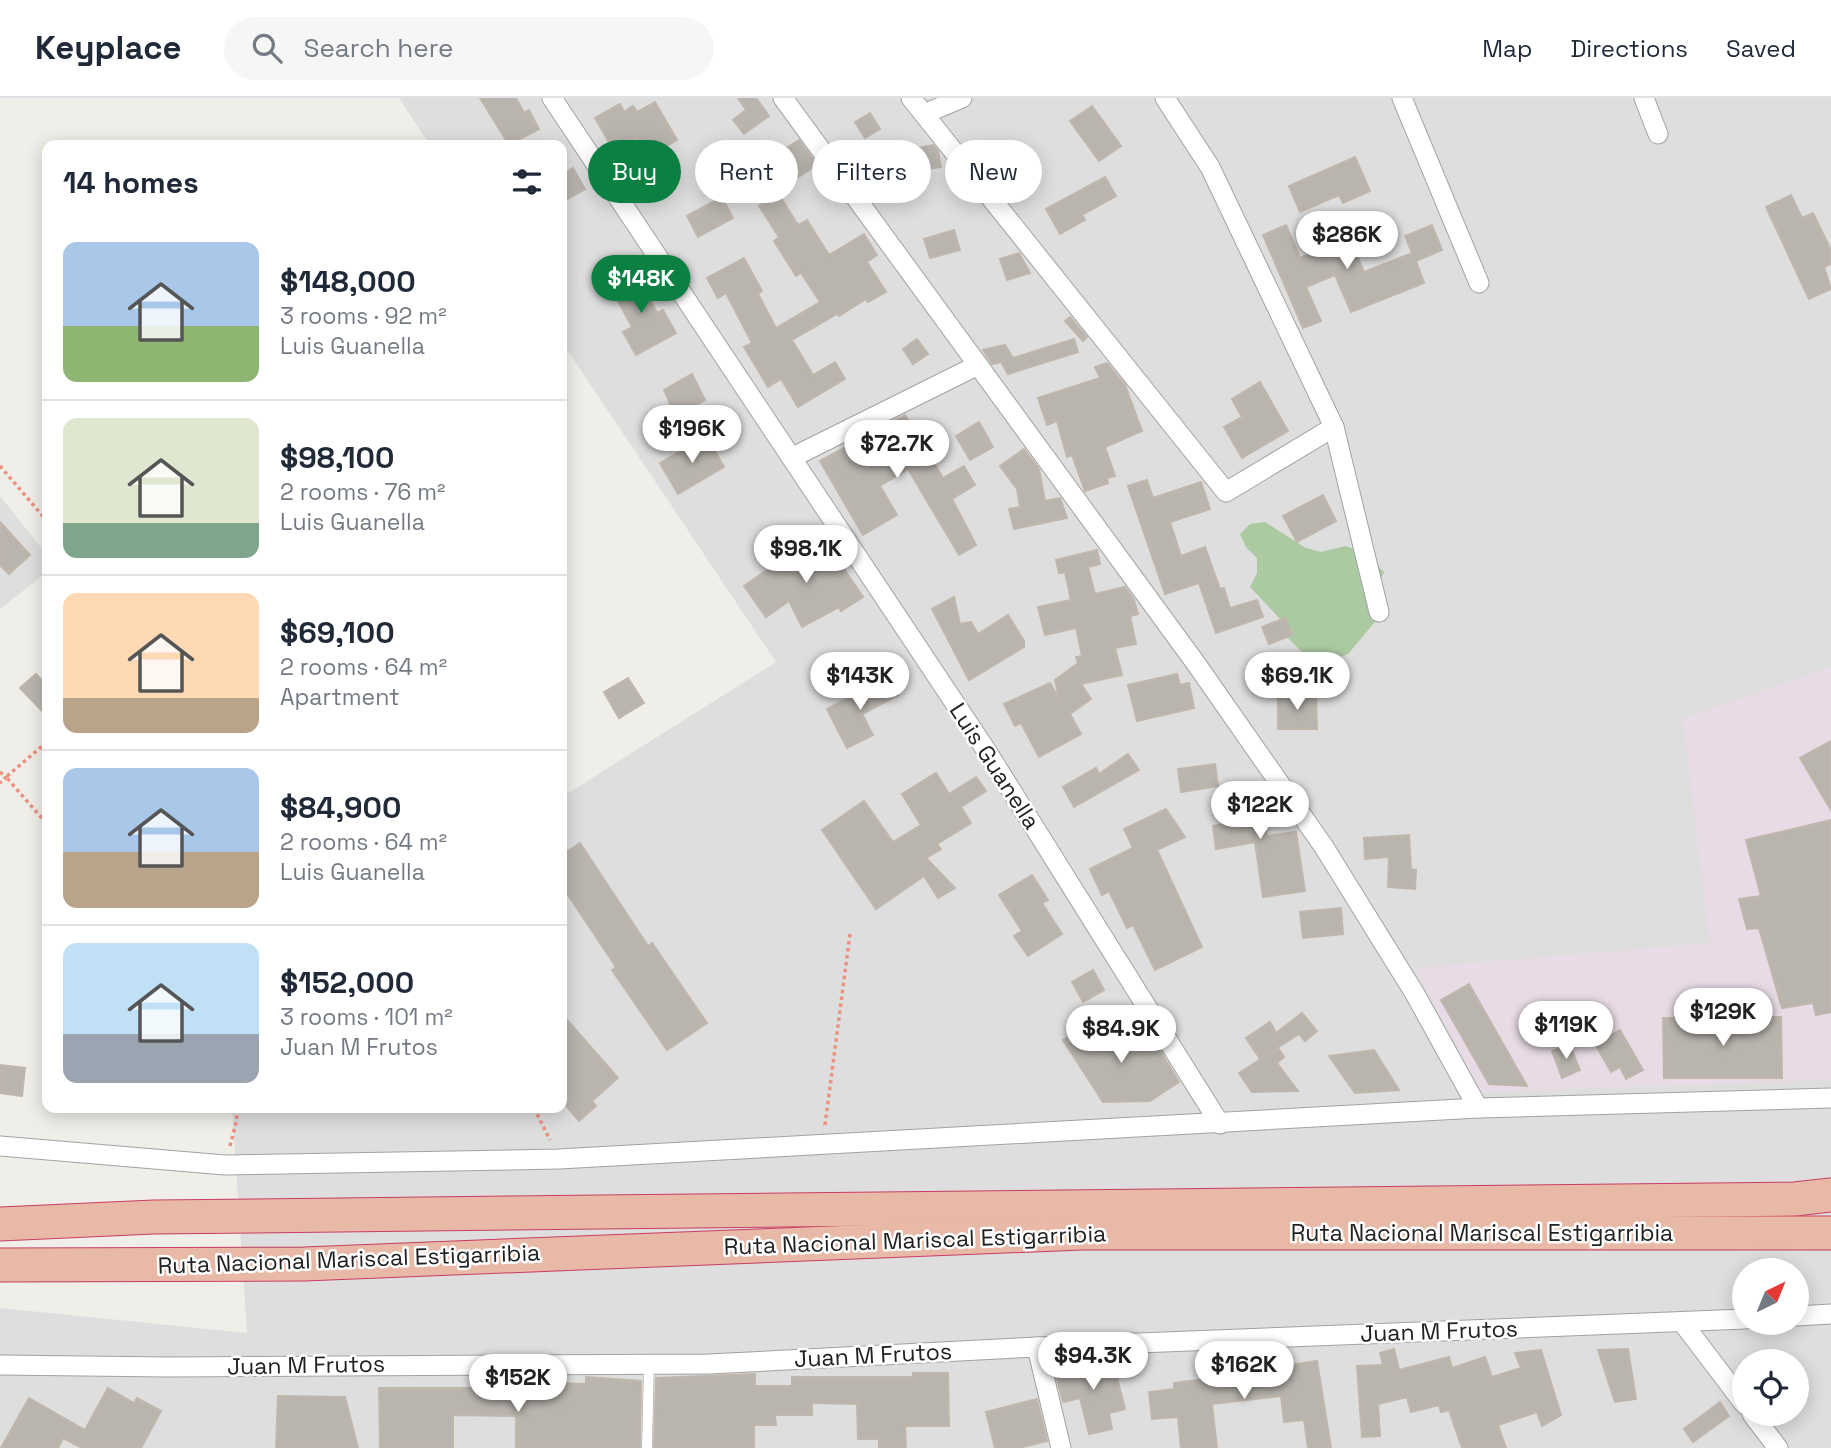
<!DOCTYPE html>
<meta charset="utf-8">
<style>
:root{--surface:#fff;--page:#f6f6f7;--text:#1f2937;--muted:#747a83;--line:#e0e1e3;--accent:#0b8043}
body{margin:0;font-family:"Space Grotesk",sans-serif;background:var(--page);color:var(--text);height:100vh;display:flex;flex-direction:column;font-size:26px;white-space:nowrap}
*{box-sizing:border-box;margin:0}
p{font-size:23px;color:var(--muted)}
.icon{flex:none;width:38px;height:38px;fill:none;stroke:currentColor;stroke-width:2;stroke-linecap:round;stroke-linejoin:round}
.map{position:relative;flex:1;overflow:hidden}
.details{position:absolute;left:42px;top:42px;width:525px;height:973px;display:flex;flex-direction:column;background:var(--surface);border-radius:14px;box-shadow:0 4px 18px #0003}
.details>*{flex:none}
.banner{position:absolute;left:588px;top:42px;width:665px;height:63px;display:flex;gap:14px}
.needle{width:46px;rotate:43deg}
.fabs{position:absolute;left:1732px;top:1160px;display:grid;gap:14px}
.fabs a{display:grid;place-items:center;width:77px;height:77px;border-radius:50%;background:var(--surface);box-shadow:0 4px 18px #0003;font-size:35px}
.price{position:absolute;translate:-50% -60px;padding:0 16px;border-radius:24px;background:#fff;color:#222;font-size:23px;line-height:46px;filter:drop-shadow(0 2px 4px #0008)}
.price::after{content:'';position:absolute;left:50%;top:42px;width:21px;height:16px;margin-left:-10px;background:inherit;clip-path:polygon(0 0,100% 0,50% 100%)}
.price.current{background:var(--accent);color:#fff}
ul{padding:0;list-style:none}
li{display:flex;align-items:center;gap:21px;height:175px;padding:0 21px}
li+li{border-top:2px solid var(--line)}
li span{display:grid;place-items:center;flex:none;width:196px;height:140px;border-radius:14px;color:#555}
li>.icon{margin-inline-start:auto}
span .icon{width:84px;height:84px;fill:#fffc;stroke-width:1}
li b{font-size:30px}
h2{display:flex;justify-content:space-between;align-items:center;height:84px;padding:0 21px;font-size:30px}
.tag{padding:0 24px;border-radius:32px;background:var(--surface);box-shadow:0 4px 18px #0003;font-size:24px;line-height:63px}
.tag.current{background:var(--accent);color:#fff}
header{display:flex;align-items:center;gap:42px;box-sizing:border-box;height:98px;padding:0 35px;background:var(--surface);border-bottom:2px solid var(--line)}
header strong{font-size:33px}
nav{display:flex;gap:38px;margin-inline-start:auto;font-size:24px}
.search{width:490px;height:63px;background:var(--page);display:flex;align-items:center;gap:18px;box-sizing:border-box;padding:0 24px;border-radius:38px;color:var(--muted);font-size:26px}
.map>svg:first-child{display:block}
.residential{fill:#dfdede;fill-rule:evenodd}
.industrial{fill:#e8dbe5}
.forest{fill:#abcaa2}
.building{fill:#b9b4ae;stroke:#c0b6ac;stroke-width:2}
.lines{fill:none;stroke-linecap:round;stroke-linejoin:round}
.service-casing{stroke:#a2a2a2;stroke-width:11}
.minor-casing{stroke:#a2a2a2;stroke-width:21}
.trunk-casing{stroke:#c83c63;stroke-width:35}
.path{stroke:#eb917f;stroke-width:3.5;stroke-dasharray:3.5 3.5;stroke-linecap:butt}
.service{stroke:#fff;stroke-width:10}
.minor{stroke:#fff;stroke-width:19}
.trunk{stroke:#e8b9a7;stroke-width:33}
.labels{text-anchor:middle;stroke-width:5;stroke-linejoin:round;paint-order:stroke}
.street-label{font-size:23px;fill:#212121;stroke:#fff}
</style>
<header>
<strong>Keyplace</strong>
<div class="search"><svg class="icon" aria-label="search" viewBox="0 0 24 24"><circle cx="10" cy="10" r="6"/><path d="M15 15l6 6"/></svg>Search here</div>
<nav><a>Map</a><a>Directions</a><a>Saved</a></nav>
</header>
<div class="map">
<svg width="1831" height="1350" viewBox="0 0 1831 1350">
<rect width="100%" height="100%" fill="#f0eee8"/>
<g class="residential">
<path d="M399,0H1831V1350H0V1210L247,1235L232,1010H562V699L776,564L562,244V47H430ZM1745,1172H1797V1225H1745ZM1745,1264H1797V1316H1745Z"/>
<polygon points="0,398 47,457 47,474 0,511"/>
</g>
<polygon class="industrial" points="1831,569 1831,982 1482,994 1415,870 1710,845 1683,621"/>
<polygon class="forest" points="1265,424 1306,450 1321,454 1346,448 1360,453 1384,474 1378,488 1379,519 1349,555 1336,562 1321,563 1306,558 1285,537 1281,522 1250,489 1257,475 1257,460 1246,449 1240,436 1250,426"/>
<g class="building">
<polygon points="480,0 516,0 524,15 529,12 539,31 509,47"/>
<polygon points="738,0 756,0 769,18 744,36 733,22 746,12"/>
<polygon points="655,4 677,42 648,59 637,40 618,51 613,42 609,44 595,20 620,6 624,14 633,8 637,14"/>
<polygon points="1092,8 1121,48 1099,63 1070,23"/>
<polygon points="870,15 880,31 865,40 855,24"/>
<polygon points="799,42 817,67 787,86 771,60"/>
<polygon points="933,47 938,53 941,69 927,71 929,81 911,85 909,75 893,78 888,56"/>
<polygon points="1355,59 1370,93 1343,105 1339,97 1300,114 1289,88"/>
<polygon points="573,70 585,91 562,104 562,77"/>
<polygon points="1105,79 1116,98 1082,117 1085,122 1060,136 1046,111"/>
<polygon points="778,95 798,127 807,122 829,157 864,136 877,157 867,164 886,194 868,204 866,201 839,218 837,216 792,242 813,277 835,264 845,281 798,309 781,281 768,289 744,249 752,245 726,195 718,200 707,180 744,160 762,193 758,196 776,230 820,204 801,175 796,178 774,143 779,139 759,108"/>
<polygon points="1791,97 1802,120 1813,115 1831,152 1831,166 1824,169 1831,191 1809,201 1766,109"/>
<polygon points="722,99 733,120 698,139 687,118"/>
<polygon points="1286,127 1300,160 1349,139 1364,174 1412,155 1405,138 1432,127 1442,152 1416,163 1424,185 1351,214 1335,177 1306,189 1321,223 1303,230 1263,137"/>
<polygon points="954,132 960,152 930,160 924,141"/>
<polygon points="1019,155 1030,175 1007,182 1000,161"/>
<polygon points="635,174 657,215 663,212 676,235 636,257 623,234 632,229 610,188"/>
<polygon points="1070,219 1087,239 1083,243 1065,223"/>
<polygon points="917,241 928,256 913,266 903,251"/>
<polygon points="1074,241 1078,254 1008,276 1001,264 992,266 983,252 1005,247 1013,260"/>
<polygon points="1107,265 1125,287 1142,333 1105,349 1115,378 1107,380 1108,385 1085,393 1072,357 1067,359 1057,323 1047,327 1038,300 1100,280 1095,269"/>
<polygon points="692,276 705,302 684,312 681,306 672,310 664,292"/>
<polygon points="1260,284 1288,333 1242,360 1224,329 1242,319 1232,301"/>
<polygon points="905,317 943,380 964,368 975,387 952,401 976,447 959,457 908,371 880,388 897,417 863,437 820,363"/>
<polygon points="979,324 993,349 970,362 956,338"/>
<polygon points="706,338 724,369 678,396 660,365"/>
<polygon points="1024,351 1039,371 1045,403 1060,400 1067,420 1014,431 1009,411 1020,409 1017,391 1000,368"/>
<polygon points="1147,382 1153,400 1201,384 1210,411 1170,424 1181,458 1205,449 1220,491 1224,490 1230,510 1257,502 1263,519 1216,535 1199,485 1165,496 1128,388"/>
<polygon points="1323,397 1336,423 1297,444 1283,418"/>
<polygon points="0,424 30,457 9,476 0,467"/>
<polygon points="831,442 839,456 835,458 863,499 841,513 839,509 802,529 789,503 766,519 744,488 764,474"/>
<polygon points="1097,452 1100,466 1088,469 1095,496 1125,489 1134,502 1138,516 1130,518 1136,546 1115,550 1122,577 1081,586 1091,601 1070,616 1081,636 1039,659 1021,625 1015,628 1004,606 1050,585 1059,600 1055,582 1078,565 1076,559 1082,558 1076,530 1045,537 1038,509 1071,502 1065,474 1059,475 1056,462"/>
<polygon points="954,499 960,526 971,524 978,536 1008,517 1024,543 1024,549 969,582 932,511"/>
<polygon points="1285,520 1292,537 1269,546 1262,529"/>
<polygon points="36,576 47,588 47,618 20,590"/>
<polygon points="1177,576 1180,587 1189,585 1194,610 1137,623 1128,587"/>
<polygon points="889,579 898,597 862,616 873,637 847,650 827,611"/>
<polygon points="628,580 644,605 619,620 604,594"/>
<polygon points="1316,597 1317,631 1278,631 1278,598"/>
<polygon points="1831,643 1831,712 1800,660"/>
<polygon points="1128,656 1139,672 1074,709 1063,689 1096,670 1099,676"/>
<polygon points="1215,666 1218,688 1181,694 1178,671"/>
<polygon points="936,675 949,696 976,679 986,693 961,709 971,725 937,746 941,751 926,760 955,790 938,800 924,778 876,811 822,732 864,703 893,744 921,727 902,696"/>
<polygon points="1257,686 1267,738 1296,734 1305,793 1263,799 1255,744 1216,751 1213,728 1223,726 1217,694"/>
<polygon points="1166,711 1185,739 1157,752 1202,849 1155,872 1133,827 1127,830 1109,793 1102,797 1090,771 1133,750 1124,731"/>
<polygon points="1831,722 1831,914 1816,917 1813,905 1782,910 1759,830 1747,831 1739,801 1761,798 1746,742"/>
<polygon points="1409,737 1411,771 1416,772 1415,791 1388,789 1389,759 1365,761 1364,740"/>
<polygon points="580,745 648,848 652,845 707,925 667,952 612,872 616,869 562,788 562,757"/>
<polygon points="1032,777 1048,802 1042,805 1062,836 1028,858 1014,838 1022,833 999,797"/>
<polygon points="1341,810 1343,836 1303,840 1300,814"/>
<polygon points="1093,872 1104,892 1083,904 1072,884"/>
<polygon points="1469,886 1527,988 1489,986 1441,902"/>
<polygon points="1302,915 1317,933 1305,943 1299,936 1260,961 1246,940 1270,924 1276,935"/>
<polygon points="562,916 618,980 592,1003 596,1008 579,1023 562,1003"/>
<polygon points="1099,918 1117,952 1147,932 1179,984 1150,1003 1103,1004 1063,942"/>
<polygon points="1781,919 1782,980 1664,980 1663,920"/>
<polygon points="1620,932 1643,972 1626,981 1620,969 1611,974 1595,946"/>
<polygon points="1569,946 1580,972 1562,980 1552,953"/>
<polygon points="1278,950 1284,959 1277,965 1298,993 1252,994 1239,975"/>
<polygon points="1374,952 1399,992 1355,995 1329,958"/>
<polygon points="0,967 25,970 22,998 0,995"/>
<polygon points="1394,1251 1399,1272 1449,1259 1452,1270 1485,1259 1492,1279 1521,1270 1515,1255 1541,1252 1561,1317 1542,1328 1537,1314 1498,1327 1506,1350 1462,1350 1449,1312 1441,1314 1439,1307 1411,1314 1407,1299 1378,1306 1380,1338 1362,1339 1357,1268 1383,1267 1380,1255"/>
<polygon points="1628,1251 1636,1301 1615,1304 1598,1252"/>
<polygon points="1237,1258 1240,1283 1279,1278 1278,1269 1317,1263 1331,1350 1308,1350 1304,1322 1284,1324 1281,1298 1212,1306 1217,1350 1181,1350 1178,1319 1152,1321 1149,1294 1174,1291 1174,1285 1215,1280 1213,1261"/>
<polygon points="1112,1260 1125,1311 1109,1315 1112,1331 1089,1336 1080,1300 1063,1304 1055,1273"/>
<polygon points="913,1275 948,1275 949,1328 905,1328 906,1350 879,1350 879,1341 858,1341 857,1306 812,1305 812,1317 775,1317 776,1327 754,1327 754,1350 654,1350 656,1280 755,1276 755,1288 792,1288 792,1279 913,1279"/>
<polygon points="586,1279 641,1283 640,1350 516,1350 516,1318 453,1317 453,1350 380,1350 379,1290 478,1290 478,1283 586,1286"/>
<polygon points="108,1290 134,1305 137,1300 161,1313 141,1350 82,1350 63,1340 58,1350 1,1350 29,1300 85,1332"/>
<polygon points="278,1298 345,1299 358,1350 276,1350"/>
<polygon points="1037,1301 1047,1343 1019,1350 995,1350 986,1314"/>
<polygon points="1720,1304 1729,1318 1693,1344 1684,1331"/>
</g>
<g class="lines">
<g class="service-casing">
<polyline id="service" points="647,1350 649,1266"/>
</g>
<g class="minor-casing">
<g id="minor">
<polyline points="552,0 986,652 1220,1026"/>
<polyline points="783,0 1197,567 1324,749 1415,896 1478,1010"/>
<polyline points="911,0 1226,394 1334,329"/>
<polyline points="1165,0 1210,69 1334,329 1379,514"/>
<polyline points="1402,0 1479,185"/>
<polyline points="1644,0 1658,36"/>
<polyline points="924,16 962,0"/>
<polyline points="793,359 978,267"/>
<polyline points="0,1048 225,1067 559,1061 1478,1010 1831,1000"/>
<polyline points="1797,1218 1831,1216"/>
<polyline points="1682,1224 1745,1307"/>
<polyline points="1037,1249 1061,1350"/>
<polyline points="0,1267 168,1269 709,1266 1037,1249 1745,1221"/>
<polyline points="1752,1316 1778,1350"/>
</g>
</g>
<g class="trunk-casing">
<g id="trunk">
<polyline points="0,1126 154,1119 1795,1101 1831,1097"/>
<polyline points="0,1167 304,1166 1082,1135 1831,1135"/>
</g>
</g>
<g class="path">
<polyline points="0,368 47,423"/>
<polyline points="47,644 6,679 47,726"/>
<polyline points="0,674 6,679 0,685"/>
<polyline points="534,1010 550,1042"/>
<polyline points="825,1027 850,836"/>
<polyline points="230,1048 237,1021 235,1010"/>
</g>
<use href="#service" class="service"/>
<use href="#minor" class="minor"/>
<use href="#trunk" class="trunk"/>
</g>
<g class="labels">
<g class="street-label">
<text transform="translate(995 668) rotate(57)" y="8">Luis Guanella</text>
<text x="1482" y="1143">Ruta Nacional Mariscal Estigarribia</text>
<text transform="translate(915 1142) rotate(-2)" y="8">Ruta Nacional Mariscal Estigarribia</text>
<text transform="translate(349 1161) rotate(-2)" y="8">Ruta Nacional Mariscal Estigarribia</text>
<text transform="translate(1439 1233) rotate(-2)" y="8">Juan M Frutos</text>
<text transform="translate(873 1257) rotate(-3)" y="8">Juan M Frutos</text>
<text transform="translate(306 1267) rotate(-1)" y="8">Juan M Frutos</text>
</g>
</g>
</svg>
<div class="fabs">
<a><svg class="needle" viewBox="-14 -14 28 28"><path d="M0-13l5 13h-10z" fill="#e53935"/><path d="M0 13l5-13h-10z" fill="#747a83"/></svg></a>
<a><svg class="icon" aria-label="locate" viewBox="0 0 24 24"><circle cx="12" cy="12" r="6"/><path d="M12 2v4M12 18v4M2 12h4M18 12h4"/></svg></a>
</div>
<b class="price" style="left:1347px;top:173px">$286K</b>
<b class="price current" style="left:641px;top:217px">$148K</b>
<b class="price" style="left:692px;top:367px">$196K</b>
<b class="price" style="left:897px;top:382px">$72.7K</b>
<b class="price" style="left:806px;top:487px">$98.1K</b>
<b class="price" style="left:860px;top:614px">$143K</b>
<b class="price" style="left:1297px;top:614px">$69.1K</b>
<b class="price" style="left:1260px;top:743px">$122K</b>
<b class="price" style="left:1723px;top:950px">$129K</b>
<b class="price" style="left:1566px;top:963px">$119K</b>
<b class="price" style="left:1121px;top:967px">$84.9K</b>
<b class="price" style="left:1093px;top:1294px">$94.3K</b>
<b class="price" style="left:1244px;top:1303px">$162K</b>
<b class="price" style="left:518px;top:1316px">$152K</b>
<div class="banner">
<a class="tag current">Buy</a>
<a class="tag">Rent</a>
<a class="tag">Filters</a>
<a class="tag">New</a>
</div>
<section class="details">
<h2>14 homes<svg class="icon" aria-label="filters" viewBox="0 0 24 24"><path d="M4 7h16M4 17h16"/><circle cx="9" cy="7" r="2"/><circle cx="15" cy="17" r="2"/></svg></h2>
<ul>
<li><span style="background:linear-gradient(#a9c7e8 60%,#8fb573 0)"><svg class="icon" aria-label="home" viewBox="0 0 24 24"><path d="M3 11l9-7 9 7M6 9v11h12V9"/></svg></span><div><b>$148,000</b><p>3 rooms · 92 m²</p><p>Luis Guanella</p></div></li>
<li><span style="background:linear-gradient(#dfe7d0 75%,#7fa58c 0)"><svg class="icon" aria-label="home" viewBox="0 0 24 24"><path d="M3 11l9-7 9 7M6 9v11h12V9"/></svg></span><div><b>$98,100</b><p>2 rooms · 76 m²</p><p>Luis Guanella</p></div></li>
<li><span style="background:linear-gradient(#ffd9b3 75%,#b9a48a 0)"><svg class="icon" aria-label="home" viewBox="0 0 24 24"><path d="M3 11l9-7 9 7M6 9v11h12V9"/></svg></span><div><b>$69,100</b><p>2 rooms · 64 m²</p><p>Apartment</p></div></li>
<li><span style="background:linear-gradient(#a9c7e8 60%,#b9a48a 0)"><svg class="icon" aria-label="home" viewBox="0 0 24 24"><path d="M3 11l9-7 9 7M6 9v11h12V9"/></svg></span><div><b>$84,900</b><p>2 rooms · 64 m²</p><p>Luis Guanella</p></div></li>
<li><span style="background:linear-gradient(#bfe0f5 65%,#9aa5b1 0)"><svg class="icon" aria-label="home" viewBox="0 0 24 24"><path d="M3 11l9-7 9 7M6 9v11h12V9"/></svg></span><div><b>$152,000</b><p>3 rooms · 101 m²</p><p>Juan M Frutos</p></div></li>
</ul>
</section>
</div>
